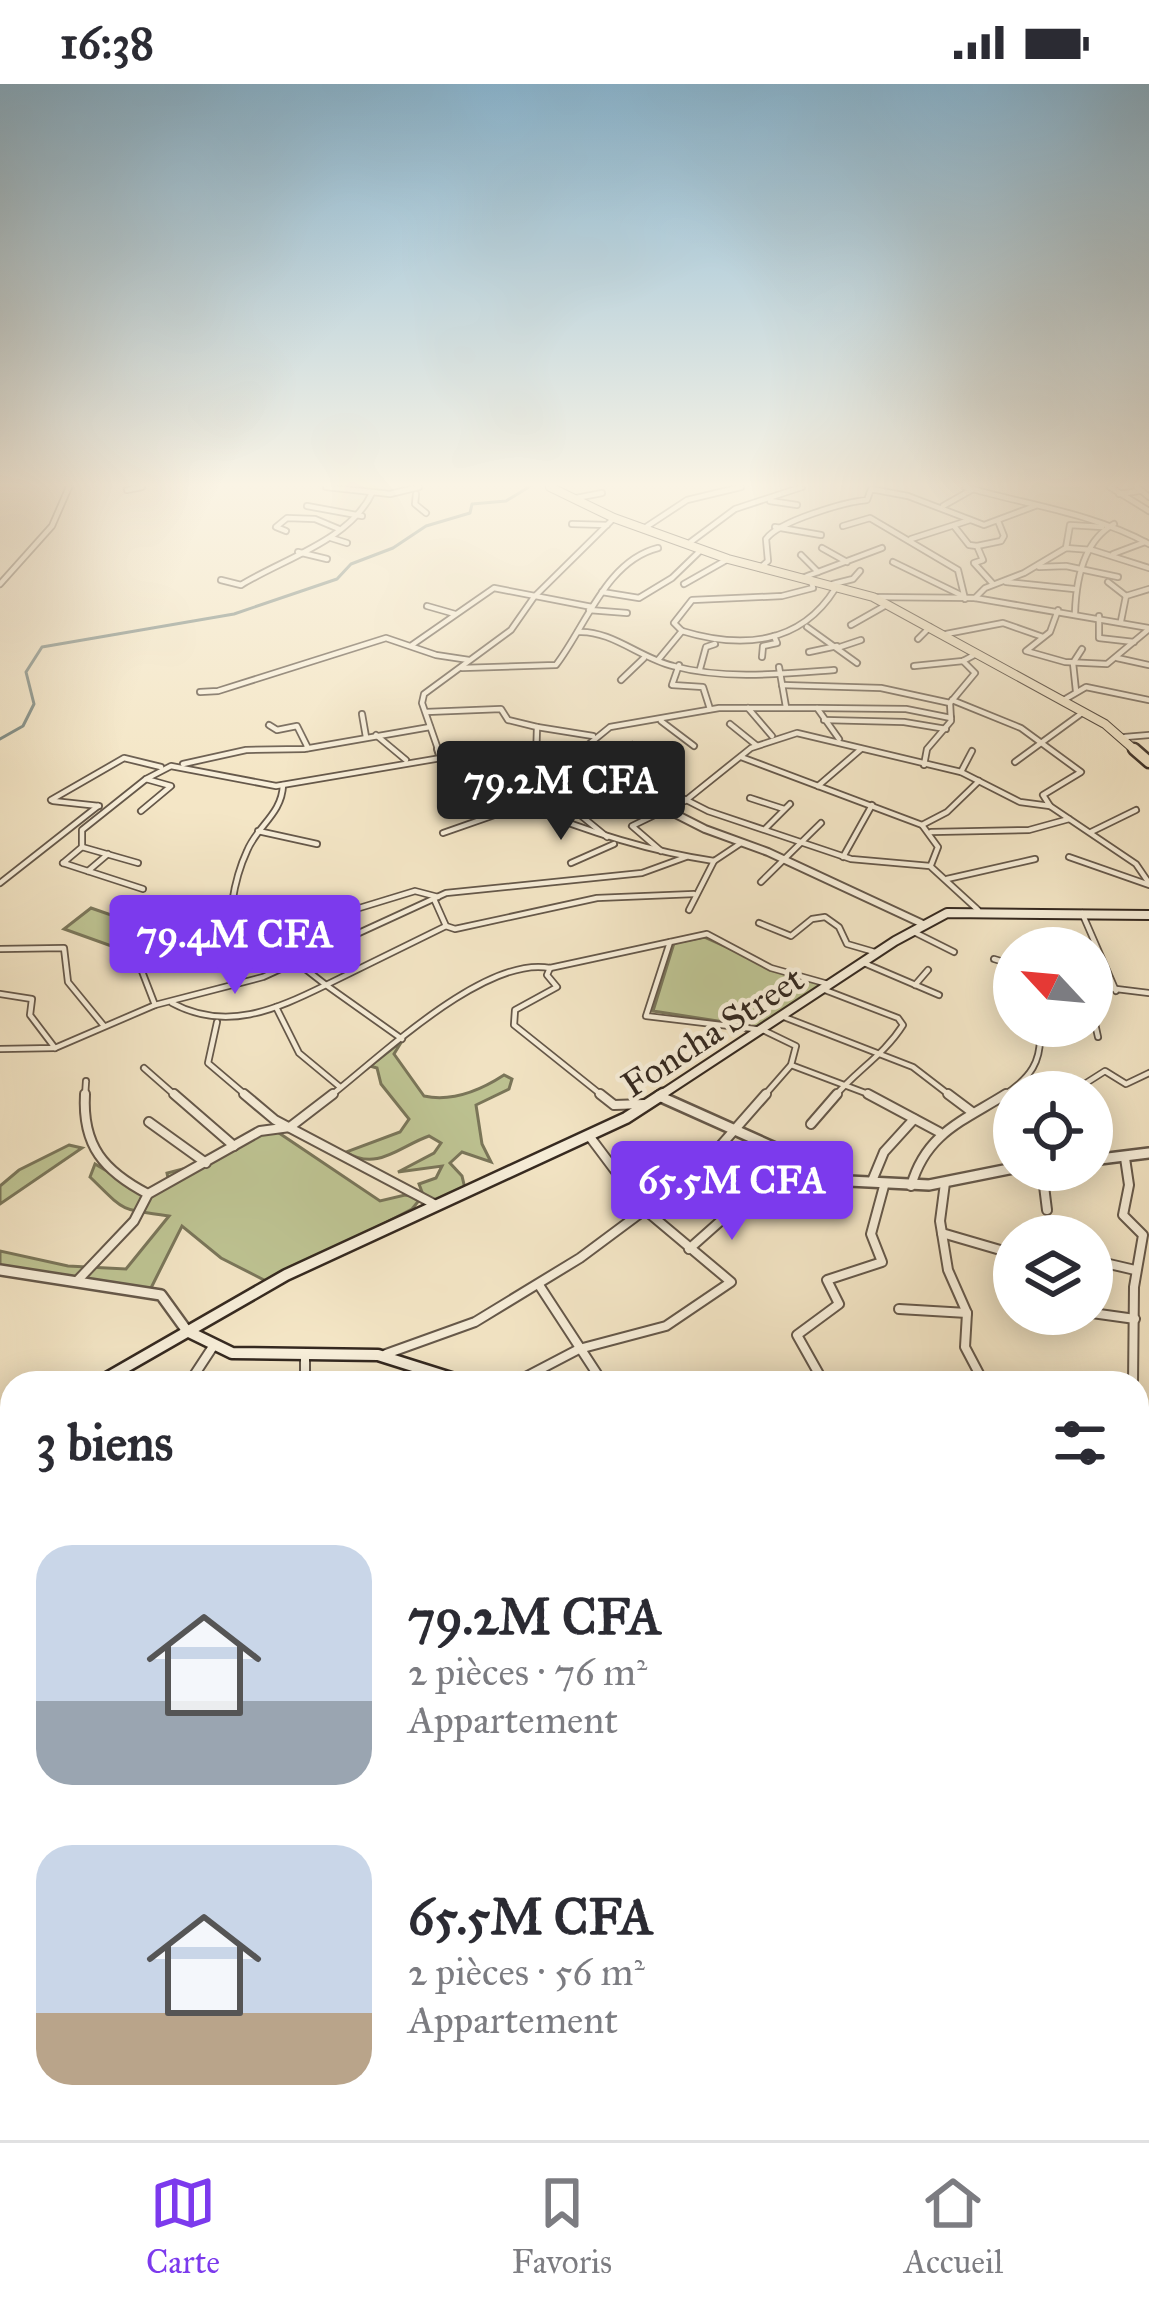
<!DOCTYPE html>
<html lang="fr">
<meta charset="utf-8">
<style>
:root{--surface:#fff;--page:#f2f2f3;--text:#2b2b33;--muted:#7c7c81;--line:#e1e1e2;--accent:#7c3aed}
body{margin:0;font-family:"IM FELL Great Primer",serif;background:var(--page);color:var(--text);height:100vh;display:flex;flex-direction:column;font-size:45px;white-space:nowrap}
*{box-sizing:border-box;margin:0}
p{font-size:39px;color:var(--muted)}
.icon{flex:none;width:66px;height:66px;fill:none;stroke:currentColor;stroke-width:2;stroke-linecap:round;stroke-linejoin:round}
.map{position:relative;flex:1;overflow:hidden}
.panel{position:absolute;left:0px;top:1287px;width:1149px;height:771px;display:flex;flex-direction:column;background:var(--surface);border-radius:36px 36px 0 0;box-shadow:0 6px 30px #0003}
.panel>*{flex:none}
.needle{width:78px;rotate:296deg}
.fabs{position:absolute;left:993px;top:843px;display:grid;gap:24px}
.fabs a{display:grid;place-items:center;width:120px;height:120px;border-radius:50%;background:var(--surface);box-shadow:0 6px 30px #0003;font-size:60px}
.price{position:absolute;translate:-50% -102px;padding:0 27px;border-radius:12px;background:var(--accent);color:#fff;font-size:39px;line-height:78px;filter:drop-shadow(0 3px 6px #0008)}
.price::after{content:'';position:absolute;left:50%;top:72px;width:36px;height:27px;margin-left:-18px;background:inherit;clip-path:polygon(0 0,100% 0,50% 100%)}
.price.selected{background:#222;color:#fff}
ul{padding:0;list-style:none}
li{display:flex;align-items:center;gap:36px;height:300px;padding:0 36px}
li span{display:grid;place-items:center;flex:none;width:336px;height:240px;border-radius:36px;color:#555}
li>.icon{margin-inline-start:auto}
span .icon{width:144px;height:144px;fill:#fffc;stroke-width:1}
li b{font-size:51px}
h2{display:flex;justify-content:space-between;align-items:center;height:144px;padding:0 36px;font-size:51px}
.status{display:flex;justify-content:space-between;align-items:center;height:84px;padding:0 60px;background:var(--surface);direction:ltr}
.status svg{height:33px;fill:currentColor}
.tabs{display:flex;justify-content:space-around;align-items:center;height:168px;border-top:3px solid var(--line);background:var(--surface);font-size:33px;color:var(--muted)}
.tabs a{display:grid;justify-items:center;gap:6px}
.tabs .selected{color:var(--accent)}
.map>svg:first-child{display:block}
.green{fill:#bec493;stroke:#7a765a;stroke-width:3}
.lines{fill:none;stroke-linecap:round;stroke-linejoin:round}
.stream-far1{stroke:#73827c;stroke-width:3}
.stream{stroke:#73827c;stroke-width:4.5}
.minor-far2-casing{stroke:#65584a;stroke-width:8}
.minor-far1-casing{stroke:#65584a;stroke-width:12}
.minor-casing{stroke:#65584a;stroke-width:14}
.tertiary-far2-casing{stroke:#65584a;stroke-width:8}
.tertiary-far1-casing{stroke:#65584a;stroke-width:10}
.tertiary-casing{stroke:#65584a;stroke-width:14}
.secondary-far2-casing{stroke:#352920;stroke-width:12}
.secondary-far1-casing{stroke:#352920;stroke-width:15}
.secondary-casing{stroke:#352920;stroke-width:18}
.trunk-far1-casing{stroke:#352920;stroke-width:10}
.trunk-casing{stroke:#352920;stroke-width:15}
.minor-far2{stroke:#f8efda;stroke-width:4.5}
.minor-far1{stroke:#f8efda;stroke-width:8}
.minor{stroke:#f8efda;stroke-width:9}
.tertiary-far2{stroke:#f8efda;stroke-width:4.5}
.tertiary-far1{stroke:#f8efda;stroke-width:6}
.tertiary{stroke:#f8efda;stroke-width:9}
.secondary-far2{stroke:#f8efda;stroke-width:8}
.secondary-far1{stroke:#f8efda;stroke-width:10}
.secondary{stroke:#f8efda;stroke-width:14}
.trunk-far1{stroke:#f4e6c6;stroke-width:8}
.trunk{stroke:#f4e6c6;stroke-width:10}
.labels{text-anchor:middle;stroke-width:9;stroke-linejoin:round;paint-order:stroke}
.street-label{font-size:36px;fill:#352920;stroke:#f8efda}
</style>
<div class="status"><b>16:38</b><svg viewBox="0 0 49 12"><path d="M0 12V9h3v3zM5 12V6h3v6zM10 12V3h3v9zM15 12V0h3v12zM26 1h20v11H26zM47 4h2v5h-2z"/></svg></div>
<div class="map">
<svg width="1149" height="2056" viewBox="0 0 1149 2056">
<rect width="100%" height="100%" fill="#f4e6c6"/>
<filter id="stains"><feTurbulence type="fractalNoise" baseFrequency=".00167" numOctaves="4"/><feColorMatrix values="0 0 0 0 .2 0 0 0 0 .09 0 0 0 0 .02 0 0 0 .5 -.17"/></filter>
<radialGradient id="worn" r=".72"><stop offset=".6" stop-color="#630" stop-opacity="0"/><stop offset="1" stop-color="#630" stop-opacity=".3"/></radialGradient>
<g class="green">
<polygon points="91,824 143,842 117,864 64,845"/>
<polygon points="704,853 780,887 829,901 763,944 653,927 674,859"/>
<path d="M402,957L394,970L424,1012C452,1018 481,1006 504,991L512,995L509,1005L476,1021L482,1060L491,1078L462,1068L450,1079L462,1092L466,1109L437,1122L425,1116L419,1100L436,1094L442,1082L398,1088L434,1069L441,1059L429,1052C400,1062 377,1088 346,1068L400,1048L409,1035L381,1000L377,984L370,982Z"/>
<path d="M276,1047L380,1117L405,1111L421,1114L412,1125L270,1199L221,1174L182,1142L149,1208L0,1187V1167L68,1182L126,1185L169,1132C118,1125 126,1128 90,1093L95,1080L144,1109L169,1099L167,1089L206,1079L260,1049Z"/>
<polygon points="69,1061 82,1064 0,1120 0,1102 19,1086"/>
</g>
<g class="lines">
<polyline class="stream-far1" points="0,655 23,642 34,620 26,588 42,563 234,530 337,495 351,480 393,464 426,442 470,429 472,420 506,417 529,403"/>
<g class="stream">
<polyline points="0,1651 12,1647"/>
<polyline points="1137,2022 1149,2023"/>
</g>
<g class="minor-far2-casing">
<g id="minor-far2">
<polyline points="326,403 390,410 419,403"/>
<path d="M965,403C1027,421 1093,429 1149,460"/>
<polyline points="1110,403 1149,427"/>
<polyline points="1137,403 1149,413"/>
<polyline points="127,406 142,403"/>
<polyline points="416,410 415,420 426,429"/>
<polyline points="1119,410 1139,407"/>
<polyline points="576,414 602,409"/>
<polyline points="770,417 797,421"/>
<polyline points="307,422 362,432"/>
<polyline points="943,422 973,405"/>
<polyline points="572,440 607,441"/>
<polyline points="843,442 870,434 958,486 965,515"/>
<polyline points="954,442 969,461 977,462 983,476 974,479 993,500"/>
<polyline points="775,443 821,451"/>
<polyline points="643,445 687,416 741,403"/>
<polyline points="286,447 276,443 287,434 315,435 339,445"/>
<polyline points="331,454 347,459"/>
<polyline points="911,455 970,436"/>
<polyline points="688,460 735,425 802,403"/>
<polyline points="977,462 1001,457 1004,452 998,437"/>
<polyline points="822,464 847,478"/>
<polyline points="1066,464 1070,441 1102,443"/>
<polyline points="298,468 327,475"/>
<polyline points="1113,470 1145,458"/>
<polyline points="801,471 818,488"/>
<polyline points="893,478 963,512"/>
<polyline points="1039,483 1066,482 1118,493"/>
<path d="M760,484L768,477L766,455C779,437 845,418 867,416L871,405L908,412L984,441L1035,422"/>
<polyline points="802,494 882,464"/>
<path d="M221,496L241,501C283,475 350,456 372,409"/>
<polyline points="1006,498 1074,505"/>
<polyline points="1108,498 1126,512"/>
<polyline points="0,500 52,442 69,403"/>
<polyline points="684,500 728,475"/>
<polyline points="837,503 833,500 853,495 860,487"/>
<polyline points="602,508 639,514 672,494 701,466"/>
<polyline points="975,514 985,504 1024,489 1066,464 1092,466 1149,484"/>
<polyline points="427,522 455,530"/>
<polyline points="589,526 627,529"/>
<polyline points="1058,526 1050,548 1026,567 1065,578 1107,580 1149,545"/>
<path d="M1075,529C1076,497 1083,457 1114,440"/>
<polyline points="1099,532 1099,554 1134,558"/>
<polyline points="1121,537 1126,512 1149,505"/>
<polyline points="851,541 888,520"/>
<polyline points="807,543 857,579"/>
<path d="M682,547C741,565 800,561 835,505"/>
<polyline points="682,547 674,539 692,516 782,512 813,504 812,500"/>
<path d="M578,548C611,546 640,574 673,582C725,596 781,590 834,586"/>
<polyline points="946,550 1003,539 1043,553"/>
<polyline points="918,555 930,543"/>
<polyline points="412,561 494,504 592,523"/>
<polyline points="840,563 861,556"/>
<polyline points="809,568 837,562"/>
<polyline points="762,573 763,562 777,559 774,552"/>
<polyline points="1117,574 1149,581"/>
<polyline points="658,576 682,547"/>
<polyline points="679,581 672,601 703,603 710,625"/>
<polyline points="914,582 963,577 976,570"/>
<polyline points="779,583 786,623"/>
<path d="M462,584L556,581C586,542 606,477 658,464"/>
<polyline points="700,585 706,563 715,560"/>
<polyline points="621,596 644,574"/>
<polyline points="782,601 881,604 950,619"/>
<polyline points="1076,607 1073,579 1082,565"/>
<polyline points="200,608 218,607 386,554 436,571 469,576"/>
<polyline points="952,616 1021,644 1081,688 1043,711 1050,722"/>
<polyline points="1062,617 1086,603 1149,616"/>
<polyline points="748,624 772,652"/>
<polyline points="817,624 906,625 951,634"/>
<polyline points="426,628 501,625 508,636 537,643 536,676"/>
<polyline points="362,630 366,653"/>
<polyline points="824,636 904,638 946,645"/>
<polyline points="661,637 694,662"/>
<polyline points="730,640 756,661"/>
<polyline points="269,641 277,646 297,642 308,664"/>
<polyline points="537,643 593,652"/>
<polyline points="376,651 406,676"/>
<polyline points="1125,653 1149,651"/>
<polyline points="582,663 708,727 851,775 930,782 978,826"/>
<polyline points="606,673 632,661"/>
<polyline points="741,673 922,741 938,763 931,781"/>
<polyline points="567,678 610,643 719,624 817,624 839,655"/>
<polyline points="1015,678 1082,629"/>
<polyline points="183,680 246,666 304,665 430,643"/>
<polyline points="924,681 927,665 951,637 950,619 975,589 963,577"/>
<polyline points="961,688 972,667"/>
<polyline points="818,702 861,665"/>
<polyline points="750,714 784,725"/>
<polyline points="51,716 124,674 161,683"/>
<polyline points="562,716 607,753"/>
<polyline points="53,717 99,722"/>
<polyline points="685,717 751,664 797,649 961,688 1020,718 1050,722 1136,780 1149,799"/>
<path d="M523,721C585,747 647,767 714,777L741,759"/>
<polyline points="141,727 171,702 146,695"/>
<polyline points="922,741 947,728 979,697"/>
<polyline points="766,744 790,720"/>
<polyline points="258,747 317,760"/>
<polyline points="931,748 1029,746 1069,735"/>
<polyline points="1091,748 1136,726"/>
<polyline points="443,749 523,721 545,700 617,700"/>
<polyline points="82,763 138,779"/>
<polyline points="661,767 632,742 665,726"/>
<polyline points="843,773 872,721"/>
<polyline points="1069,773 1149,801"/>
<polyline points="63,779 82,763 82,746 146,695 171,682 276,702 441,674"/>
<polyline points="63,779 143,805"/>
<polyline points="571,779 614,760"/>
<polyline points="88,787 108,770"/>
<polyline points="947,795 1035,775"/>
<polyline points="761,798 821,739"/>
<polyline points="0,799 98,722"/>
<polyline points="434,815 446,842 455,845 597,814 694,810"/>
<polyline points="689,826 714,777"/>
<polyline points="1082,829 1116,907"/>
<polyline points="759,839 791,852 812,835 825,833 839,843 847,860 878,869"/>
<polyline points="914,848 954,868"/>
<polyline points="670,858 646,932 763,946 796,962 791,981 763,1013"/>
<polyline points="0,865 64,864 68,898 104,942"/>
<polyline points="994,875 1014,881"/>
<path d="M138,878L228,871C229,836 232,799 247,767C257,742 282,730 283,701"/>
<polyline points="864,879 939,911"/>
<polyline points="550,884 547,891 557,903 515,926 514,941 604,1013"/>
<polyline points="915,901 928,886"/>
<polyline points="1092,902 1149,909"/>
<path d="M825,906L898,934L903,941C884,971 857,986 834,1013"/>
<polyline points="0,910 32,915 30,931 55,964"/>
<path d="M172,919C226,948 275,926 326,901L299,880"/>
<polyline points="155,921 133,864 141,852 320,836 415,807 438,813"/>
<polyline points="276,923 299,969 340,1003"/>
<polyline points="1092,926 1098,953"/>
<polyline points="784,933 913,983 952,1013"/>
<polyline points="217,938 208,979 248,1013"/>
<polyline points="402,955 326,901 446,842"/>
<polyline points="0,965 55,964 155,921 263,893 446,809 642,789 686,773"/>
<polyline points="791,981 876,1013"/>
<polyline points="144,984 177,1013"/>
<polyline points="1072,1008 1105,987 1126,1000 1149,989"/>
<polyline points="85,1013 86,997"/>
<path d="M329,1013C379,974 485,871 550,884L707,850L771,884L828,900"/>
<path d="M1001,1013C1030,995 1044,977 1039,942"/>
</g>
</g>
<g class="minor-far1-casing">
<g id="minor-far1">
<path d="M85,1010C82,1062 104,1087 148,1110"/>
<polyline points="174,1010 234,1062"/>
<polyline points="244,1010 275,1036 434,1120"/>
<polyline points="600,1010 614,1021 644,1020"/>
<polyline points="868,1010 939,1048"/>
<polyline points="948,1010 972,1028"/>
<polyline points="149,1038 206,1079"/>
<polyline points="811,1040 837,1010"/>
<polyline points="1125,1074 1129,1101 1123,1131 1143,1151 1134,1203 1133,1299"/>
<polyline points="1042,1086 1047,1126"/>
<polyline points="872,1097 884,1068 914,1035"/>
<polyline points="945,1099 940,1137 948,1186 967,1229 965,1263 984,1299"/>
<path d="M911,1102C926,1049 963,1037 1006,1010"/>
<polyline points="942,1149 1014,1170"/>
<polyline points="689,1165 743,1117"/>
<polyline points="1092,1176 1135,1186"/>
<polyline points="77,1197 134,1137 148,1110 260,1047 290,1043 333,1010"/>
<polyline points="539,1201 603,1299"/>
<polyline points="899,1225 967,1229"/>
<polyline points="1092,1229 1135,1235"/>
<polyline points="386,1270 475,1238 580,1174 701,1084 766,1010"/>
<polyline points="305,1274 305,1299"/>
<polyline points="189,1299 212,1264"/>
<polyline points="514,1299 579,1265 666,1242 731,1198 644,1125 590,1053"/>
<polyline points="824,1299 797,1251 839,1220 827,1196 882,1178 871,1150 884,1102"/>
<polyline points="1137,1342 1149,1349"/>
<polyline points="0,1387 12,1391"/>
<polyline points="1137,1462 1149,1456"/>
</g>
</g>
<g class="minor-casing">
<g id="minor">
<polyline points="0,1471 12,1465"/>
<polyline points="1137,1487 1149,1506"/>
<polyline points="1137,1748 1149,1753"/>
<polyline points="12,1794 12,1799"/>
<polyline points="0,1958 12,1953"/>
<polyline points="6,2056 12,2044"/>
<polyline points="213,2056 225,2046"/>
<polyline points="435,2056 437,2046"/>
</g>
</g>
<g class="tertiary-far2-casing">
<g id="tertiary-far2">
<polyline points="873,513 975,514 1149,544"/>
<polyline points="439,668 422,619 424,610 511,546 534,513 614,434"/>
</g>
</g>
<g class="tertiary-far1-casing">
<polyline id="tertiary-far1" points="438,665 441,674 577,680 705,745 768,768 925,841"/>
</g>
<g class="tertiary-casing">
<g id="tertiary">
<polyline points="659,1012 849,1097 929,1101 1014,1084"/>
<polyline points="1092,1076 1149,1069"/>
<polyline points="0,1186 161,1211 187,1247"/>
</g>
</g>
<g class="secondary-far2-casing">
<polyline id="secondary-far2" points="658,1013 895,857 947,829 1149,831"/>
</g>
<g class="secondary-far1-casing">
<g id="secondary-far1">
<polyline points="187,1247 232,1269 378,1271 467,1299"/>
<polyline points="98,1299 286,1191 626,1034 663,1010"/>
<polyline points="0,1364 12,1356"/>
</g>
</g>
<g class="secondary-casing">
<polyline id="secondary" points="1137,1558 1149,1560"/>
</g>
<g class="trunk-far1-casing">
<polyline id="trunk-far1" points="550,403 614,434 728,475 873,513 1105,640 1137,668"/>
</g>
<g class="trunk-casing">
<polyline id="trunk" points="1134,665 1149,678"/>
</g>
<use href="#minor-far2" class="minor-far2"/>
<use href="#minor-far1" class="minor-far1"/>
<use href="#minor" class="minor"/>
<use href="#tertiary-far2" class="tertiary-far2"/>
<use href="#tertiary-far1" class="tertiary-far1"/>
<use href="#tertiary" class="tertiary"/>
<use href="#secondary-far2" class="secondary-far2"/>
<use href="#secondary-far1" class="secondary-far1"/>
<use href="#secondary" class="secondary"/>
<use href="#trunk-far1" class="trunk-far1"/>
<use href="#trunk" class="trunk"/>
</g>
<linearGradient id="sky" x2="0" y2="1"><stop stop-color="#89b8d5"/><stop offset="0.58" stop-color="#faf4e5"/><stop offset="1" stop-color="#faf4e5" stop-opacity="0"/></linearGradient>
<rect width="1149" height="691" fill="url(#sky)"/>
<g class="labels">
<g class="street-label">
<text transform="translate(712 947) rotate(-33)" y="13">Foncha Street</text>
</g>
</g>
<rect width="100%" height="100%" filter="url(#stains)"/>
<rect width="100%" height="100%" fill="url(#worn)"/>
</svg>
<div class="fabs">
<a><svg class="needle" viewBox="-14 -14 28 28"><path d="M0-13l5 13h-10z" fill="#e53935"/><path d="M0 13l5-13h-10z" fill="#7c7c81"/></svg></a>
<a><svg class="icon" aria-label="locate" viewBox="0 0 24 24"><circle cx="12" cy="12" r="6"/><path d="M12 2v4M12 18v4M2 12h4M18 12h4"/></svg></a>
<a><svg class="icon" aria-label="layers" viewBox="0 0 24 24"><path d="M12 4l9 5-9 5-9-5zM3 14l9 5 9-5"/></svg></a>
</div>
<b class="price selected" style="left:561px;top:759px">79.2M CFA</b>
<b class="price" style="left:235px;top:913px">79.4M CFA</b>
<b class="price" style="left:732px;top:1159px">65.5M CFA</b>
<section class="panel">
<h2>3 biens<svg class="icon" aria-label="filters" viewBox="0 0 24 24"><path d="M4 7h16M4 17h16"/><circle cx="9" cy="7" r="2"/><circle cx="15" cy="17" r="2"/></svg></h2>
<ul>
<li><span style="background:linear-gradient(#c9d6e8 65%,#9aa5b1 0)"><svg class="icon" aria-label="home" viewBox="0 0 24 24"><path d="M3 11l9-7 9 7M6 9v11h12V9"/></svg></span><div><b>79.2M CFA</b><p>2 pièces · 76 m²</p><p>Appartement</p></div></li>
<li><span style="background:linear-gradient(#c9d6e8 70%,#b9a48a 0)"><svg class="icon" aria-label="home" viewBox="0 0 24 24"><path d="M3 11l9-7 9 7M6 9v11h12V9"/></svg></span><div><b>65.5M CFA</b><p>2 pièces · 56 m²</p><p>Appartement</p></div></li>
</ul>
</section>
</div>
<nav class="tabs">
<a class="selected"><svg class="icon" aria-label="map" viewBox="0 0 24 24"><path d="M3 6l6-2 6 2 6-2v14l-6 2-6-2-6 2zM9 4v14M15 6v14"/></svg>Carte</a>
<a><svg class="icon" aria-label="saved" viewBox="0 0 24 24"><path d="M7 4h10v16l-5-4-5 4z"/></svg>Favoris</a>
<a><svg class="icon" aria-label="home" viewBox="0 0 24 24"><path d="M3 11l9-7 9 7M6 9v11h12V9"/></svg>Accueil</a>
</nav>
